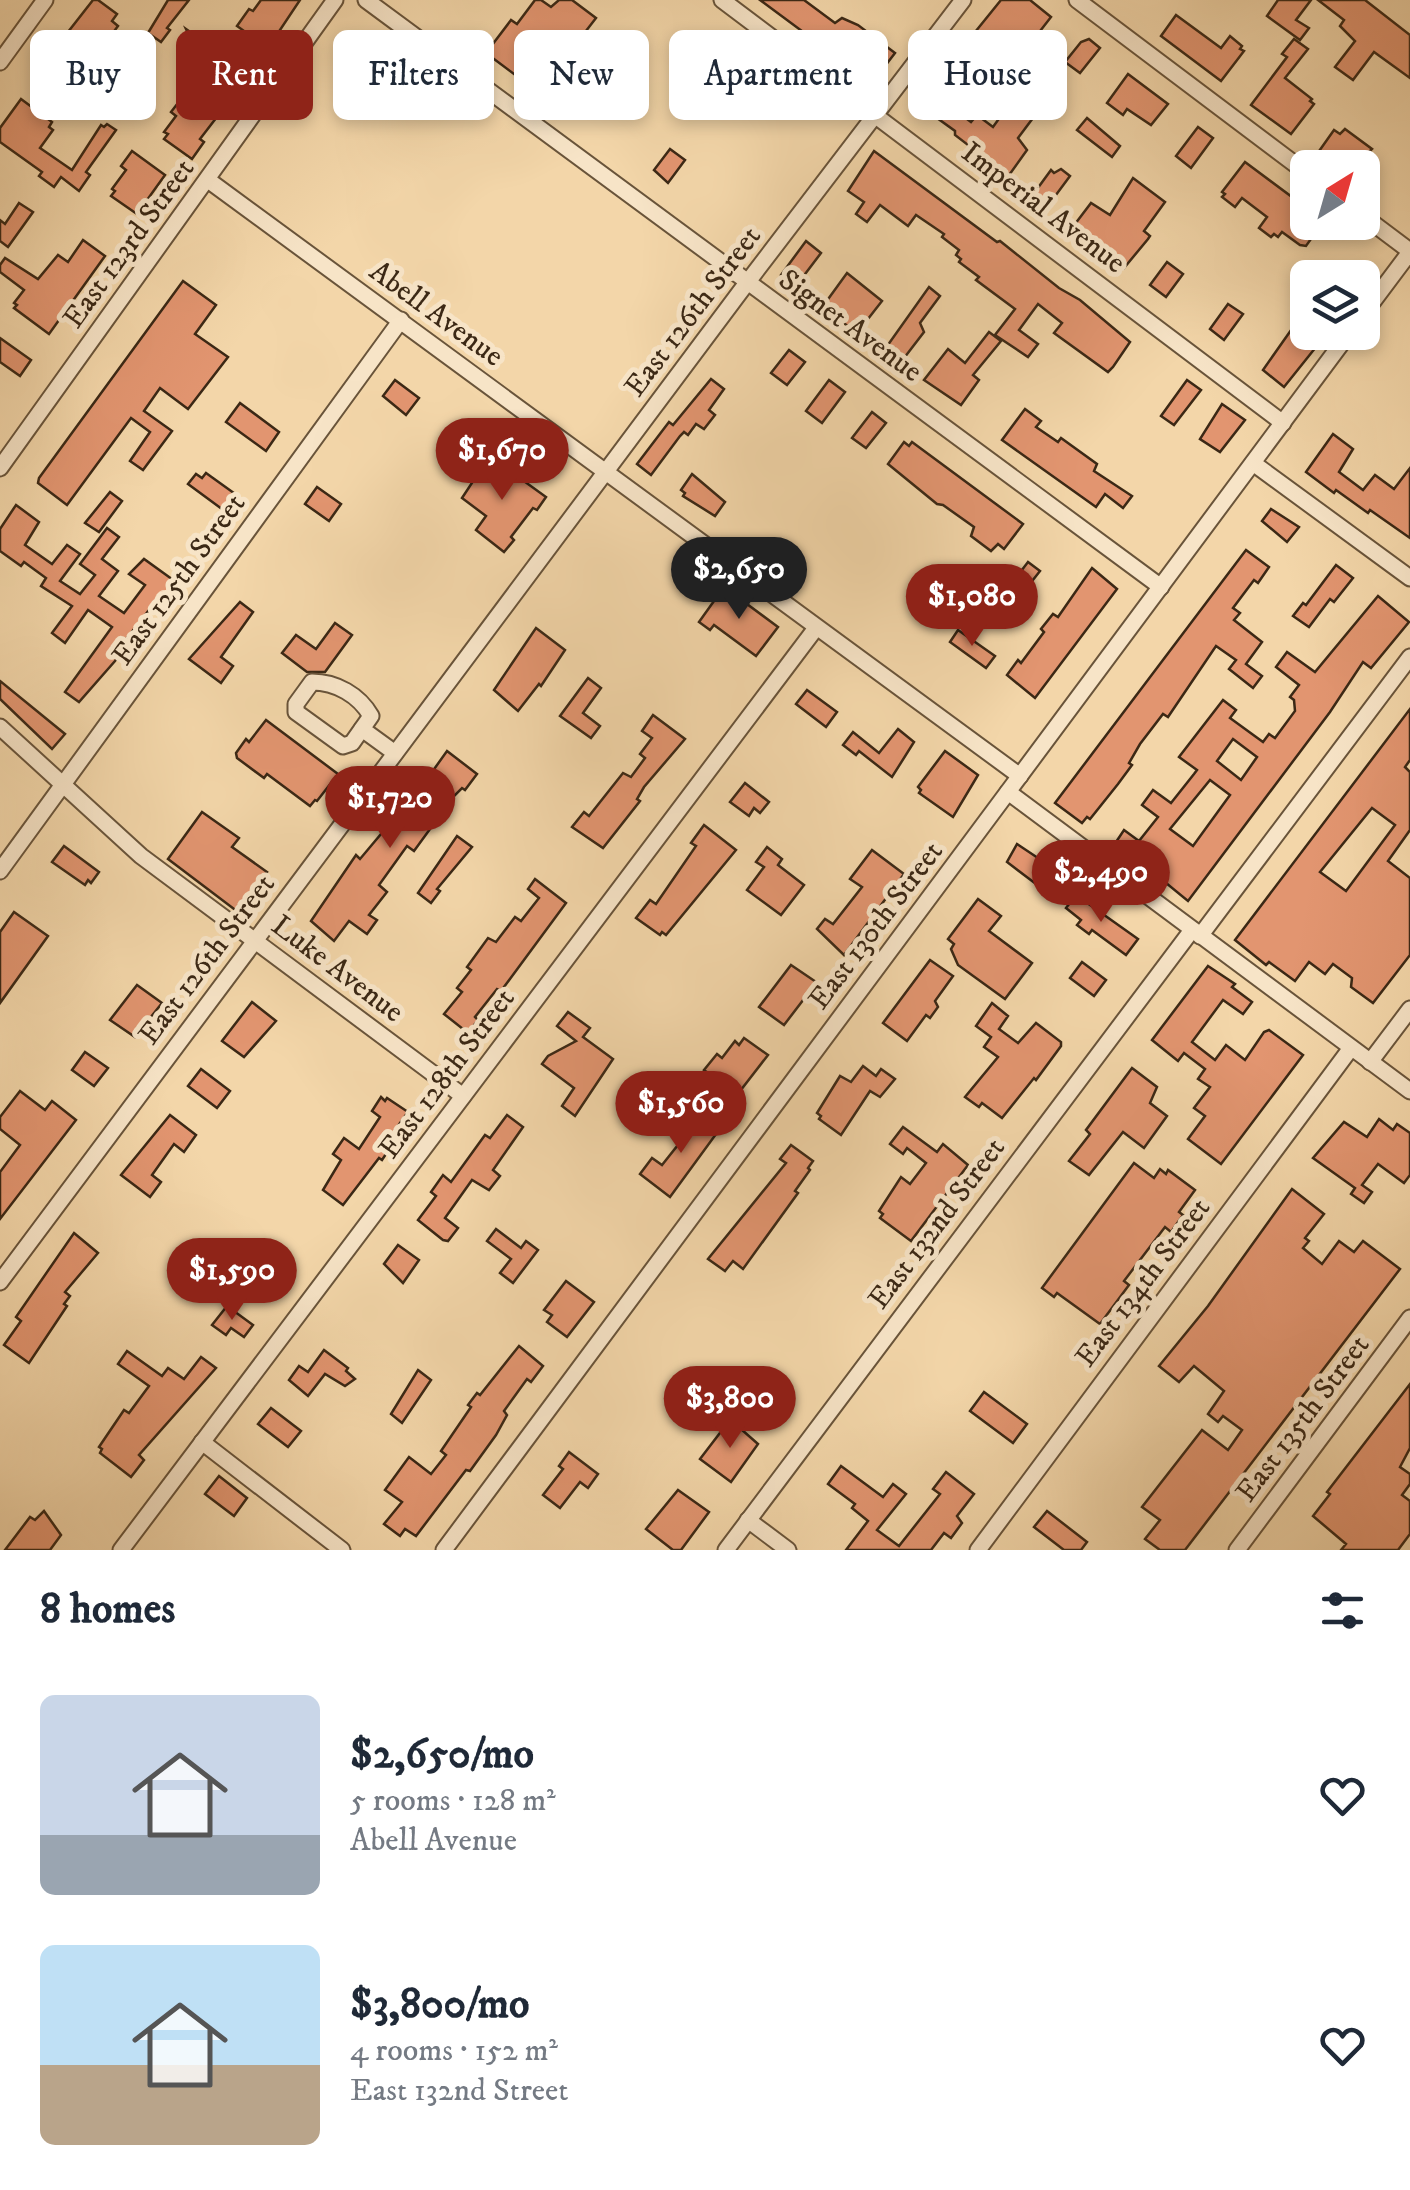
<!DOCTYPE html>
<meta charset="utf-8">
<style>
:root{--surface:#fff;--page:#f2f2f3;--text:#1f2937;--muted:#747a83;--accent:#8f2418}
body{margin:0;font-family:"IM FELL DW Pica",serif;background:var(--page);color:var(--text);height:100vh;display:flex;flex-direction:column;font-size:38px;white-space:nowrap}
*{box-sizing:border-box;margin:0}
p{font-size:32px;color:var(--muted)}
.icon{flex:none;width:55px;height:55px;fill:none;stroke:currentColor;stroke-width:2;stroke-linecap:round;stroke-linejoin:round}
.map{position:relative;height:1550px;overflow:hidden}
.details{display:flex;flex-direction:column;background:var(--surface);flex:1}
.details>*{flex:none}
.hud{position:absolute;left:30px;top:30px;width:1350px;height:90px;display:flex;gap:20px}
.needle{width:65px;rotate:37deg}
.controls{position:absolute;left:1290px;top:150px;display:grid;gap:20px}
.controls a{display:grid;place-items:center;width:90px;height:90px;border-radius:15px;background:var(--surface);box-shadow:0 5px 15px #0003;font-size:50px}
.price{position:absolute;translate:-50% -85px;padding:0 22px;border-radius:35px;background:var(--accent);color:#fff;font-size:32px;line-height:65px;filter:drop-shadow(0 2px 5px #0008)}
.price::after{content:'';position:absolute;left:50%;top:60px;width:30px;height:22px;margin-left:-15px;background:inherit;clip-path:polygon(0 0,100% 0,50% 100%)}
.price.on{background:#222;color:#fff}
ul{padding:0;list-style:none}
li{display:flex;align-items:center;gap:30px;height:250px;padding:0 40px}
li span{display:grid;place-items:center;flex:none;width:280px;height:200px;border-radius:15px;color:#555}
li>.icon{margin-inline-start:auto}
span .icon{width:120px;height:120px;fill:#fffc;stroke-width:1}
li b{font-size:42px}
h2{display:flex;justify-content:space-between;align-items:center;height:120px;padding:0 40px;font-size:42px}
.pill{padding:0 35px;border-radius:15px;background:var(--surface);box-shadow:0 5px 15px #0003;font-size:35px;line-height:90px}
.pill.on{background:var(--accent);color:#fff}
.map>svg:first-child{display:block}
.building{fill:#e29570;stroke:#3b2815;stroke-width:2.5;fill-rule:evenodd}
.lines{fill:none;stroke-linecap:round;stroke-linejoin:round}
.minor-casing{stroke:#69543a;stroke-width:19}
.minor{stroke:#f7e4c7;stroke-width:15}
.labels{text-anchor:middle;stroke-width:10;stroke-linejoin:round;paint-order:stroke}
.street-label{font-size:30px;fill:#3b2815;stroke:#f7e4c7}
</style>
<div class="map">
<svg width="1410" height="1550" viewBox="0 0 1410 1550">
<rect width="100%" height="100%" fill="#f3d6a9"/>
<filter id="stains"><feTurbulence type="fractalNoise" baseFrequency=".002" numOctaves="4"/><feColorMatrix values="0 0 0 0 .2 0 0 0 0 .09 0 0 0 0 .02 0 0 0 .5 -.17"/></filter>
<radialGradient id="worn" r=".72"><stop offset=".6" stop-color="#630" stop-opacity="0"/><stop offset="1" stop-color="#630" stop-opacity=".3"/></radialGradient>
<g class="building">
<polygon points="93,0 98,0 117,14 112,21 118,26 98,53 68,32"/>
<polygon points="168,0 189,0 167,28 170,30 161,42 148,33"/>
<polygon points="261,0 300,0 268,48 237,26 249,9 253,11"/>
<polygon points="535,0 541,0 551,7 559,0 572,0 596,18 579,40 580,44 603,61 561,109 550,101 566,75 543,59 526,83 486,53 511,20 517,24"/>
<polygon points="760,0 804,0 835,23 842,18 858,25 895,53 872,83"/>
<polygon points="1001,0 1030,0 1051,17 1030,44 1026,41 1001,75 971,54 955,75 946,68"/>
<polygon points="1278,0 1311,0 1296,20 1309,28 1300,40 1267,16"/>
<polygon points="1318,0 1365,0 1410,35 1410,78 1374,52 1353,80 1335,67 1355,41 1340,26 1344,20"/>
<polygon points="1176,15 1221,48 1230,36 1242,46 1240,49 1244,51 1221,81 1161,36"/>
<polygon points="186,29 250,74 200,139 204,142 192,159 164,139 168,134 164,132 176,116 171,112 208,64 199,57"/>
<polygon points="727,37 784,79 768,100 711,58"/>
<polygon points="1089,39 1100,48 1080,73 1065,62 1081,42"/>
<polygon points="1294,39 1308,49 1285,78 1312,99 1310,101 1314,104 1291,134 1251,105 1287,57 1282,54"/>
<polygon points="48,59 72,76 61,90 38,72"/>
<polygon points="1128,74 1168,104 1151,125 1127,109 1123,115 1107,103"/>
<polygon points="929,79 943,89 938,97 971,122 977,115 993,127 1008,106 1003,102 1012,89 1029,102 1042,86 1055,96 1045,109 1042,106 1018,138 1027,150 1007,178 971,150 972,148 955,135 955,131 912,100"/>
<polygon points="21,99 52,122 49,127 53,130 40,148 72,170 101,125 104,127 107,124 116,130 86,172 90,175 79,191 61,177 54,187 39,176 42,172 0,142 0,128"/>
<polygon points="1087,118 1120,146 1112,157 1077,130"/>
<polygon points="1198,127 1213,138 1191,168 1176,156"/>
<polygon points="1345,129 1372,149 1369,152 1374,156 1366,168 1335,168 1317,154 1334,130 1340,134"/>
<polygon points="670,149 685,160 668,183 654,170"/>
<polygon points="132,151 165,175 137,214 111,196 115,191 112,189 126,170 121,166"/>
<polygon points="874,151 997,242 1000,241 1059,288 1080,300 1130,342 1113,367 1108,372 1054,333 1062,323 1038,304 1019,330 1038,344 1028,357 995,335 1015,309 976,280 979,277 959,262 961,259 956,255 959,250 942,237 944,234 916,215 908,226 880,205 867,222 856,214 864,202 848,191"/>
<polygon points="1245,162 1308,209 1308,222 1323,222 1306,246 1300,245 1282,232 1278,237 1274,234 1271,237 1259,228 1267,217 1242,198 1235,207 1222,197 1225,194 1222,192"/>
<polygon points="1061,169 1070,176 1047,207 1032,196 1051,170 1054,173"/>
<polygon points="1133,178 1165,202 1144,231 1150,236 1148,239 1124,268 1072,228 1091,203 1110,215"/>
<polygon points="19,203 33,212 8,247 0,241 0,220 5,224"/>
<polygon points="83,240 105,256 49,334 14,308 17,305 14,303 24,290 0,272 0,265 5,258 38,279 58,255 68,262"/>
<polygon points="806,241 821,253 796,286 781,275"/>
<polygon points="1167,262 1183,274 1166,297 1150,285"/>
<polygon points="847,273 882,301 857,333 841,321 845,316 826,302"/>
<polygon points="183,281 216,305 195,334 228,357 188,409 160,388 144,411 172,431 143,470 130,461 150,432 131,418 67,505 38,483 39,478"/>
<polygon points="929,287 940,296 920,323 924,332 901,362 885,349"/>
<polygon points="1228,304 1243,314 1224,340 1210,329"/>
<polygon points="1308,306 1308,332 1328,332 1284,387 1263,370"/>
<polygon points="989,332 1001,341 973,375 979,380 961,405 924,380 948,349 965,363"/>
<polygon points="0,338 31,360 20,376 0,362"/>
<polygon points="789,350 805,362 787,385 771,373"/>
<polygon points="711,379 724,389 709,410 715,415 704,429 696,424 688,435 684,432 680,436 651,475 637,464 669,422 673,425"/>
<polygon points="395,380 419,398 406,415 383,396"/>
<polygon points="829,380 845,392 822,423 806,411"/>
<polygon points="1187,380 1201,390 1174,425 1161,416"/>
<polygon points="240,403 279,432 266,451 226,422"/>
<polygon points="1222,404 1245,420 1220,452 1200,439"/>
<polygon points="1025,409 1041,421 1036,427 1058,442 1061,438 1097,464 1094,471 1132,496 1123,508 1105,494 1096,507 1002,440"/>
<polygon points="872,412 886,423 866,448 852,438"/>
<polygon points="1333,434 1353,449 1339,472 1363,490 1375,475 1394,489 1410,468 1410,538 1370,510 1368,513 1336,490 1334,493 1306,472"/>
<polygon points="904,442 909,446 912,442 1023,524 1004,549 998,544 991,551 971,536 974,527 943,505 937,504 888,464"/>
<polygon points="487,460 507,475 510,471 546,497 537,510 533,508 511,537 514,540 504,552 476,530 486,516 462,498"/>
<polygon points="206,473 238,496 226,512 188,484 196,474 202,478"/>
<polygon points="692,474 725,502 715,516 683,496 685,493 681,490"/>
<polygon points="317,487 341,504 329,521 305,504"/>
<polygon points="110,492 122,501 99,532 85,523"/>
<polygon points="16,505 39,522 25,545 52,564 67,545 80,554 60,581 80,594 95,575 80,564 107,528 119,537 102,559 118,571 99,596 124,613 145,585 129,574 144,559 176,582 164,599 160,596 134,629 120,647 123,650 115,661 79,702 65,692 112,627 88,610 65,643 52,633 72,606 41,586 46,578 24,562 21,566 0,551 0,529"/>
<polygon points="1271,509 1299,527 1287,542 1262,521"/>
<polygon points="1246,550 1269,567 1258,583 1254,580 1233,608 1240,613 1234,620 1262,642 1246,664 1262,676 1253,688 1229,669 1236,660 1216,646 1168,717 1163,714 1140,744 1129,763 1132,765 1118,784 1090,819 1087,817 1082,823 1055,803"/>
<polygon points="1028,562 1040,571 1007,613 996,604"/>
<polygon points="1336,565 1353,578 1334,602 1330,599 1309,627 1293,616 1303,603 1306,605"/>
<polygon points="1092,568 1117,589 1035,698 1007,675 1018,660 1021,663 1044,632 1041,629 1053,614 1058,617"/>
<polygon points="724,587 778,627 756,656 714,625 710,630 699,622"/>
<path d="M1378,596L1409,622L1371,668L1363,662L1330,712L1188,901L1116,842L1124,830L1139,841L1158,817L1142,805L1153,790L1171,803L1194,774L1197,770L1179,757L1223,700L1236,710L1230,718L1263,742L1269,734L1275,738L1295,711L1294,700L1290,697L1299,685L1276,667L1287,652L1315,672ZM1233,739L1257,757L1241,780L1217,761ZM1210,780L1230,795L1193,846L1170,829Z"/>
<polygon points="240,602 253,612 221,657 233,666 221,683 189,659"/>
<polygon points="335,623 352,635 325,672 307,672 282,653 296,635 316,649"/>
<polygon points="536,628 565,650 541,686 539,684 518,711 494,690"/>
<polygon points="958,630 995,656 986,668 950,642"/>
<polygon points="588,678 601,688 583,713 600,726 591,738 560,716"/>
<polygon points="0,681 65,734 52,749 0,699"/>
<polygon points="807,690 837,712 826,727 796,704"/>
<path d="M1410,709V760L1405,767L1410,772V830L1388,861L1410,878V955L1373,1003L1351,987L1352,978L1333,964L1325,974L1309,962L1295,981L1269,962L1266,965L1235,940ZM1372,808L1395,825L1346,891L1320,872Z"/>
<polygon points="653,715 685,739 644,787 637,799 640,801 603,848 572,827 584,812 589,816 623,773 631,777 645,758 640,754 652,738 642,731"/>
<polygon points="266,720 338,774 317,801 315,800 310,806 267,774 264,778 237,758 236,753 246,739 249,742"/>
<polygon points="898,729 914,742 892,777 859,751 856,755 843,745 853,732 879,753"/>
<polygon points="447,751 477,774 465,790 462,788 454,796 414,851 407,846 379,885 387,892 369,915 377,920 367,934 349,921 334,941 311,921 356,855 360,859 397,815 400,817"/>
<polygon points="945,751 978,775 953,817 919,793 921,790 918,787"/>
<polygon points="745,783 769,802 760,813 754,808 749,816 730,802"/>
<polygon points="202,812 239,838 232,847 267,872 238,912 168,859"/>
<polygon points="704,825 736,850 666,935 662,932 660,935 636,918 650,900 656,904 696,846 691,843"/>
<polygon points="457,836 472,847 437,889 440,891 431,903 418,893"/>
<polygon points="1017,844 1041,860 1040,865 1046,869 1036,884 1007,862"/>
<polygon points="64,846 99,872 91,883 88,880 85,885 52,862"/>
<polygon points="767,847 782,859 778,865 804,885 781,915 747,890 764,867 756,862"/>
<polygon points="872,850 904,874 844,955 817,929 825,919 833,924 862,887 850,879"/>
<polygon points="535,879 566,903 501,991 497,989 475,1017 478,1020 468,1033 444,1014 462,992 457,988 471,970 467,967 488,938 496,942 515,917 521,921 539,898 528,889"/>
<polygon points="1076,895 1138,939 1126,955 1092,930 1089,934 1077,925 1081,920 1066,908"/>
<polygon points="978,899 1001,916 989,931 1032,963 1005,999 958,965 951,949 954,944 948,939"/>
<polygon points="14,912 48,936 0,1003 0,932"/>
<polygon points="930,960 953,976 935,1001 938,1007 930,1018 926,1015 907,1041 883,1023"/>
<polygon points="1082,962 1106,980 1094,996 1070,978"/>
<polygon points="791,965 822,986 812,1000 807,995 784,1025 759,1007"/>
<polygon points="1208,966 1235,984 1232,987 1252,1002 1243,1014 1223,1000 1192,1042 1215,1060 1226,1045 1245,1060 1264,1032 1269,1030 1303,1055 1221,1164 1188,1139 1205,1116 1194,1108 1210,1087 1198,1079 1205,1069 1184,1053 1178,1061 1152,1040"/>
<polygon points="137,985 162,1003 135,1037 110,1020"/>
<polygon points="252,1002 276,1021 244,1057 222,1041"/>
<polygon points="992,1003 1008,1016 999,1029 1018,1043 1036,1023 1061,1042 1061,1046 1036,1080 1034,1078 1002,1118 982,1103 979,1107 965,1097 998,1057 984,1047 991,1037 976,1026"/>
<polygon points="568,1012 590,1028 583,1037 613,1059 575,1116 562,1106 574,1088 542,1064 548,1056 576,1041 557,1026"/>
<polygon points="744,1038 768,1055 737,1095 704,1070 717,1054 722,1058 735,1041 739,1045"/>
<polygon points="85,1052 108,1068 94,1086 72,1070"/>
<polygon points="863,1066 876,1076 881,1069 895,1079 880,1097 870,1091 841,1135 819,1119 821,1116 817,1113 840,1076 851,1082"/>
<polygon points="1132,1068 1157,1087 1150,1103 1167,1116 1144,1148 1123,1132 1089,1175 1069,1161 1090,1134 1086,1130"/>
<polygon points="201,1069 230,1091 217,1108 188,1086"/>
<polygon points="20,1091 45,1110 52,1101 76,1120 0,1219 0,1172 20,1145 0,1129 0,1117"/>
<polygon points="381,1097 385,1101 387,1098 408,1112 387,1141 392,1145 382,1160 379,1158 343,1205 323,1190 341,1160 333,1154 344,1138 359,1149 380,1117 372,1111"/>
<polygon points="697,1112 719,1130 670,1197 640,1174 652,1158 662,1165 689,1131 685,1127"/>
<polygon points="170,1115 196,1135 184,1152 174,1144 152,1175 161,1182 150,1197 121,1175"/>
<polygon points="507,1115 523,1127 493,1170 500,1176 489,1190 472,1180 445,1218 458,1228 448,1241 443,1240 418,1220 436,1196 431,1192 443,1175 451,1182 485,1135 490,1138"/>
<polygon points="1379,1119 1393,1130 1397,1124 1410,1133 1410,1175 1404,1183 1378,1164 1362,1185 1372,1192 1364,1203 1351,1194 1355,1188 1313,1158 1344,1122 1367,1137"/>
<polygon points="903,1127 937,1152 943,1144 968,1165 911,1241 880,1218 883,1214 879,1211 901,1177 910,1184 926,1163 907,1148 903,1154 890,1144"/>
<polygon points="791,1145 813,1161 808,1168 810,1170 795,1191 798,1193 743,1269 733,1261 725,1271 708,1259 786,1163 780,1159"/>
<polygon points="1134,1163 1154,1178 1160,1169 1166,1174 1168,1170 1195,1190 1179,1212 1183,1215 1171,1232 1165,1227 1124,1281 1129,1285 1100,1324 1057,1293 1054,1297 1042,1288"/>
<polygon points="1292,1189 1324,1214 1305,1238 1309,1241 1303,1248 1322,1264 1339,1241 1354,1252 1363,1241 1400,1269 1185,1550 1160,1550 1145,1539 1160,1520 1142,1507 1202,1430 1228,1450 1242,1430 1223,1416 1218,1422 1208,1414 1224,1391 1194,1366 1179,1382 1159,1366 1208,1306"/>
<polygon points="496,1229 521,1248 526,1241 538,1250 513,1283 500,1273 511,1259 487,1241"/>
<polygon points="74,1233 98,1253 65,1292 70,1296 64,1304 67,1306 29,1363 4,1345 21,1321 16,1317"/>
<polygon points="398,1245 419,1260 403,1283 384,1264"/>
<polygon points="566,1281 594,1302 567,1337 547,1322 552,1315 544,1310"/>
<polygon points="227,1306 253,1325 244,1337 231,1328 226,1335 212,1325"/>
<polygon points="519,1346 543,1366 531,1382 527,1379 504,1411 507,1415 496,1435 470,1471 466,1470 416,1536 405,1529 400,1536 384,1524 402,1502 385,1490 409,1457 431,1474 446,1455 441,1451 471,1407 468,1405 477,1393 480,1395"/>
<polygon points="324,1350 348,1368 346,1371 355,1379 345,1386 325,1374 308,1396 289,1380 299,1366 308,1372"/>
<polygon points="127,1351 162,1376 168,1368 184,1379 201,1357 216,1368 139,1455 144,1460 131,1477 100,1453 102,1449 99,1447 124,1410 129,1413 149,1386 118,1364"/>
<polygon points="418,1370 431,1380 402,1423 391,1414"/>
<polygon points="1410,1384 1410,1448 1400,1467 1410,1474 1410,1484 1402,1495 1410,1501 1410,1534 1398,1550 1341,1550 1346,1544 1313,1516 1330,1494 1327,1492"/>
<polygon points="984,1392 1027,1424 1013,1443 970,1411"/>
<polygon points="271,1408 301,1431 288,1447 258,1424"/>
<polygon points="733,1422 758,1444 731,1482 700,1459 723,1429"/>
<polygon points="569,1452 598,1474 588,1488 580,1482 560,1508 543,1495 563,1469 559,1466"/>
<polygon points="841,1466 883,1497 893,1484 906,1494 877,1530 899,1546 940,1494 933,1489 946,1472 974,1494 957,1516 962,1523 951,1538 944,1533 931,1550 846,1550 868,1521 852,1508 855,1504 828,1484"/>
<polygon points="219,1476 247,1498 234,1516 205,1494"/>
<polygon points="678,1490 709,1512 681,1550 673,1550 646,1529"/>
<polygon points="44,1511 61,1535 50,1550 5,1550 30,1517 35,1520"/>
<polygon points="1047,1511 1087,1542 1081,1550 1064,1550 1034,1527"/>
</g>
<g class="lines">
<g class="minor-casing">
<g id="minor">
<polyline points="366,0 1161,587"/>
<polyline points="722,0 1283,423"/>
<polyline points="1077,0 1308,174"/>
<polyline points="0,62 45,0"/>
<polyline points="208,180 1020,776"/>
<polyline points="1362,215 1410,251"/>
<polyline points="1362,316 1410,252"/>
<polyline points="1253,463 1410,578"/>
<polyline points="0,468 335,0"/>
<path d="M312,682C336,682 359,695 371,716L352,743L343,746L296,712V704Z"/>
<polyline points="0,727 141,856 463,1096"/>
<polyline points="362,729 395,753"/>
<polyline points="1008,792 1410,1091"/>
<polyline points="0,871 401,320"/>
<polyline points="1200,936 1410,657"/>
<polyline points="1370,1062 1410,1009"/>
<polyline points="0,1282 740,292 963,0"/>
<polyline points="202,1442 342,1550"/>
<polyline points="748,1520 788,1550"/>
<polyline points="121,1550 816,628"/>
<polyline points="444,1550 1350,332"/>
<polyline points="726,1550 1192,930"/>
<polyline points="978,1550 1351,1048"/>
<polyline points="1237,1550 1410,1318"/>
</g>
</g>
<use href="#minor" class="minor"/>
</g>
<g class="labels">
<g class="street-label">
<text transform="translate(1044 207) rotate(37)" y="10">Imperial Avenue</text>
<text transform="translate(128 243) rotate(-54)" y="10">East 123rd Street</text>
<text transform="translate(692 311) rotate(-53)" y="10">East 126th Street</text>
<text transform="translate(437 313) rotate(36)" y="10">Abell Avenue</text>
<text transform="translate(851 325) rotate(36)" y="10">Signet Avenue</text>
<text transform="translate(178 579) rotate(-54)" y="10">East 125th Street</text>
<text transform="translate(875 925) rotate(-53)" y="10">East 130th Street</text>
<text transform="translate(206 959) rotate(-53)" y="10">East 126th Street</text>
<text transform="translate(338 968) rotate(37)" y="10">Luke Avenue</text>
<text transform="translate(446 1073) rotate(-53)" y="10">East 128th Street</text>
<text transform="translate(936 1223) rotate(-53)" y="10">East 132nd Street</text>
<text transform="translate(1142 1282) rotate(-53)" y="10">East 134th Street</text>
<text transform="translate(1302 1418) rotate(-53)" y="10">East 135th Street</text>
</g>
</g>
<rect width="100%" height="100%" filter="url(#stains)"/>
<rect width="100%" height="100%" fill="url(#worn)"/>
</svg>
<div class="controls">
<a><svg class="needle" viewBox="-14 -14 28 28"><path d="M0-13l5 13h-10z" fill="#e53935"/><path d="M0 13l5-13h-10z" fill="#747a83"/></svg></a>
<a><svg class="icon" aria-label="layers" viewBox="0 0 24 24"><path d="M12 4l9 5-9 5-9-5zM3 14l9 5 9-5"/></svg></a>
</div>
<b class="price" style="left:502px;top:503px">$1,670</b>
<b class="price on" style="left:739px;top:622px">$2,650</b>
<b class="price" style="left:972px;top:649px">$1,080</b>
<b class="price" style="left:390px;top:851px">$1,720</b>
<b class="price" style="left:1101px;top:925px">$2,490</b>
<b class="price" style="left:681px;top:1156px">$1,560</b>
<b class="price" style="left:232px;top:1323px">$1,590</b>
<b class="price" style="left:730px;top:1451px">$3,800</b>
<div class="hud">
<a class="pill">Buy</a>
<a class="pill on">Rent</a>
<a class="pill">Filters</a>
<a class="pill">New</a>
<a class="pill">Apartment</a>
<a class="pill">House</a>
</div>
</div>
<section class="details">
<h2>8 homes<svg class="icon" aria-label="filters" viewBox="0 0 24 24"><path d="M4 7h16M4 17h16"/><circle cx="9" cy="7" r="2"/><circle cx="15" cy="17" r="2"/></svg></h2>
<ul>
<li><span style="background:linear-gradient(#c9d6e8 70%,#9aa5b1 0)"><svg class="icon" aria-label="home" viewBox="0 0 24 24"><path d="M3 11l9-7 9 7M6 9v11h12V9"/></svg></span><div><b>$2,650/mo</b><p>5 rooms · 128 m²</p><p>Abell Avenue</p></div><svg class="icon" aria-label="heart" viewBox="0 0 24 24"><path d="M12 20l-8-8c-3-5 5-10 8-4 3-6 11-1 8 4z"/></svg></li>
<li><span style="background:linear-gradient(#bfe0f5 60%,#b9a48a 0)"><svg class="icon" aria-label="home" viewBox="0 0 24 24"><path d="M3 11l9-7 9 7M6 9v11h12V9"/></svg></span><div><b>$3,800/mo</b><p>4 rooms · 152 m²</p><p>East 132nd Street</p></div><svg class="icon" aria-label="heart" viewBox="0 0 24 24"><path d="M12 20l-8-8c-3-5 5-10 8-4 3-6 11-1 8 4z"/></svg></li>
</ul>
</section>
